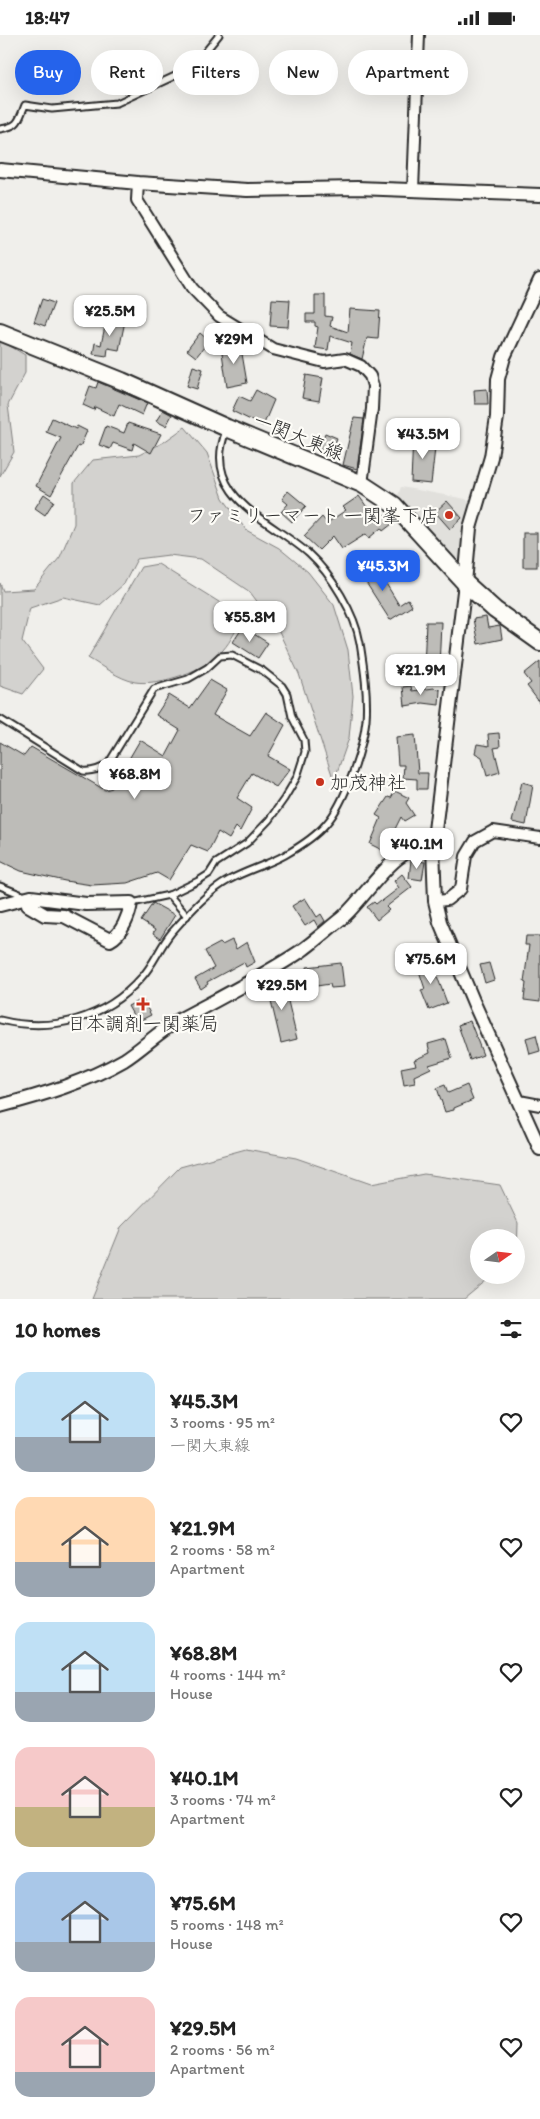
<!DOCTYPE html>
<meta charset="utf-8">
<style>
:root{--surface:#fff;--page:#f2f2f2;--text:#222;--muted:#767676;--accent:#2563eb}
body{margin:0;font-family:Itim,"Klee One",sans-serif;background:var(--page);color:var(--text);height:100vh;display:flex;flex-direction:column;font-size:19px;white-space:nowrap}
*{box-sizing:border-box;margin:0}
p{font-size:16px;color:var(--muted)}
.icon{flex:none;width:28px;height:28px;fill:none;stroke:currentColor;stroke-width:2;stroke-linecap:round;stroke-linejoin:round}
.map{position:relative;height:1264px;overflow:hidden}
.panel{display:flex;flex-direction:column;background:var(--surface);flex:1}
.panel>*{flex:none}
.top-card{position:absolute;left:15px;top:15px;width:510px;height:45px;display:flex;gap:10px}
.needle{width:32px;rotate:76deg}
.fabs{position:absolute;left:470px;top:1194px;display:grid;gap:10px}
.fabs a{display:grid;place-items:center;width:55px;height:55px;border-radius:50%;background:var(--surface);box-shadow:0 5px 20px #0002;font-size:25px}
.price{position:absolute;translate:-50% -42px;padding:0 11px;border-radius:10px;background:#fff;color:#222;font-size:16px;line-height:32px;filter:drop-shadow(0 1px 2px #0008)}
.price::after{content:'';position:absolute;left:50%;top:30px;width:15px;height:11px;margin-left:-8px;background:inherit;clip-path:polygon(0 0,100% 0,50% 100%)}
.price.active{background:var(--accent);color:#fff}
ul{padding:0;list-style:none}
li{display:flex;align-items:center;gap:15px;height:125px;padding:0 15px}
li span{display:grid;place-items:center;flex:none;width:140px;height:100px;border-radius:15px;color:#555}
li>.icon{margin-inline-start:auto}
span .icon{width:60px;height:60px;fill:#fffc;stroke-width:1}
li b{font-size:21px}
h2{display:flex;justify-content:space-between;align-items:center;height:60px;padding:0 15px;font-size:21px}
.pill{padding:0 18px;border-radius:22px;background:var(--surface);box-shadow:0 5px 20px #0002;font-size:18px;line-height:45px}
.pill.active{background:var(--accent);color:#fff}
.status{display:flex;justify-content:space-between;align-items:center;height:35px;padding:0 25px;background:var(--surface);direction:ltr}
.status svg{height:14px;fill:currentColor}
.map>svg:first-child{display:block}
.built{fill:#e1e0dc}
.green{fill:#d3d2cf;stroke:#7f7e7d}
.building{fill:#bdbcb8;stroke:#2b2b2b}
.lines{fill:none;stroke-linecap:round;stroke-linejoin:round}
.service-casing{stroke:#2b2b2b;stroke-width:9}
.minor-casing{stroke:#2b2b2b;stroke-width:14}
.tertiary-casing{stroke:#2b2b2b;stroke-width:16}
.primary-casing{stroke:#2b2b2b;stroke-width:20}
.service{stroke:#fdfcf7;stroke-width:5}
.minor{stroke:#fdfcf7;stroke-width:10}
.tertiary{stroke:#fdfcf7;stroke-width:12}
.primary{stroke:#fdfcf7;stroke-width:16}
.poi-dot{fill:#c8321e;stroke:#fdfcf7;stroke-width:2}
.labels{text-anchor:middle;stroke-width:4.5;stroke-linejoin:round;paint-order:stroke}
.street-label{font-size:19px;fill:#2b2b2b;stroke:#fdfcf7}
.poi-label{font-size:19px;fill:#2b2b2b;stroke:#fdfcf7;text-anchor:end}
</style>
<div class="status"><b>18:47</b><svg viewBox="0 0 49 12"><path d="M0 12V9h3v3zM5 12V6h3v6zM10 12V3h3v9zM15 12V0h3v12zM26 1h20v11H26zM47 4h2v5h-2z"/></svg></div>
<div class="map">
<svg width="540" height="1264" viewBox="0 0 540 1264">
<rect width="100%" height="100%" fill="#f0efeb"/>
<filter id="ink" filterUnits="userSpaceOnUse"><feTurbulence type="fractalNoise" baseFrequency=".02" numOctaves="2"/><feDisplacementMap in="SourceGraphic" scale="10" xChannelSelector="R" yChannelSelector="G"/><feConvolveMatrix kernelMatrix="1 2 1 2 8 2 1 2 1" color-interpolation-filters="sRGB"/></filter>
<g filter="url(#ink)">
<polygon class="built" points="401,452 466,464 470,469 461,524 452,526 397,463"/>
<g class="green">
<polygon points="0,305 25,320 25,338 8,370 14,417 0,441"/>
<polygon points="185,392 207,418 223,463 246,495 279,513 308,537 334,570 348,615 353,661 349,703 334,746 299,639 277,593 250,557 201,524 169,520 137,524 124,549 100,570 63,562 30,573 22,606 43,634 23,659 0,651 0,548 3,556 34,554 60,522 74,489 74,448 93,425 139,420 164,407"/>
<path d="M158,529L243,582C237,593 231,606 223,615C207,635 160,651 135,647C119,644 102,631 88,623L141,532Z"/>
<polygon points="246,1114 296,1123 371,1149 424,1139 500,1150 518,1188 517,1220 516,1202 479,1202 479,1240 493,1240 464,1264 92,1264 121,1192 180,1132"/>
</g>
<g class="building">
<polygon points="315,260 325,260 325,281 332,282 330,291 348,297 350,274 380,276 378,304 367,303 362,324 350,319 352,308 330,301 328,315 315,313 318,292 315,291 315,287 306,287 306,279 315,279"/>
<polygon points="42,264 54,268 45,291 34,287"/>
<polygon points="272,264 290,265 288,292 270,291"/>
<polygon points="107,282 125,286 119,315 108,313 107,321 93,319 95,308 101,310"/>
<polygon points="200,298 209,306 196,322 187,315"/>
<polygon points="240,307 247,348 227,352 221,311"/>
<polygon points="193,331 203,334 197,354 187,351"/>
<polygon points="306,340 323,343 319,366 302,363"/>
<polygon points="98,347 147,368 142,380 119,369 114,381 95,372 94,375 83,370 90,351 96,353"/>
<polygon points="487,354 488,369 475,369 474,355"/>
<polygon points="256,355 274,365 263,391 232,376 239,361 250,366"/>
<polygon points="163,375 172,380 166,391 156,386"/>
<polygon points="52,383 76,394 77,391 87,396 80,412 78,411 51,460 36,451 61,403 46,397"/>
<polygon points="354,383 364,384 357,434 343,430"/>
<polygon points="128,388 161,399 151,418 134,408 132,415 113,408 110,414 99,410 106,391 124,398"/>
<polygon points="325,398 337,403 330,421 318,416"/>
<polygon points="413,402 436,404 431,449 411,447"/>
<polygon points="288,456 306,471 292,487 281,477 288,469 282,464"/>
<polygon points="44,459 54,466 45,480 35,473"/>
<polygon points="359,461 372,479 375,476 380,483 384,479 392,489 383,496 381,493 369,503 366,499 342,514 333,501 319,515 304,501 322,482 327,488 346,475 343,472"/>
<polygon points="447,466 462,483 450,494 435,477"/>
<rect x="523" y="498" width="14" height="34"/>
<polygon points="373,527 399,570 408,564 412,571 390,585 365,546 366,545 360,535"/>
<polygon points="486,582 488,593 500,591 502,604 478,609 473,584"/>
<polygon points="426,587 441,587 439,633 424,633"/>
<polygon points="243,592 268,608 258,623 233,607"/>
<polygon points="540,626 540,668 527,651 531,648 524,639"/>
<polygon points="210,645 227,655 213,680 250,701 266,677 285,690 268,721 290,734 276,752 252,738 237,763 252,773 240,796 236,792 229,804 218,797 208,817 191,810 169,845 157,838 127,848 92,850 65,846 21,836 0,826 0,707 24,721 31,712 105,755 112,753 140,705 166,721 180,695 156,680 169,660 190,673"/>
<polygon points="411,651 412,656 434,653 440,655 439,670 423,668 405,671 403,652"/>
<polygon points="499,698 500,712 494,713 500,737 487,741 482,722 475,718 477,709 489,711 488,699"/>
<polygon points="415,700 418,738 428,738 427,754 417,754 417,744 403,743 404,730 398,730 396,702"/>
<polygon points="522,747 533,750 526,790 512,787"/>
<polygon points="395,756 409,763 406,768 414,780 404,786 401,782 384,816 370,809 381,783 376,780 388,762 391,763"/>
<polygon points="411,825 425,827 422,845 409,843"/>
<polygon points="402,839 412,852 386,872 389,875 377,885 367,872 374,867 376,869 381,865 382,866 399,853 394,846"/>
<polygon points="305,863 317,882 321,879 325,886 318,892 314,885 305,891 292,871"/>
<polygon points="153,868 175,880 160,904 153,899 155,895 141,886"/>
<polygon points="526,901 540,901 540,967 524,965 526,948 524,947 529,910 525,910"/>
<polygon points="232,905 236,914 247,907 255,927 246,932 244,927 207,947 208,949 201,954 195,944 214,933 205,916 220,908 222,910"/>
<polygon points="430,922 447,968 429,975 421,955 425,954 416,927"/>
<polygon points="341,928 344,952 331,953 330,949 310,952 307,932"/>
<polygon points="489,928 494,945 485,948 480,930"/>
<polygon points="283,945 297,1004 281,1008 267,949"/>
<polygon points="142,964 151,980 137,987 128,971"/>
<polygon points="470,986 483,1020 470,1025 458,990"/>
<polygon points="536,1000 540,1016 530,1019 526,1003"/>
<polygon points="446,1004 452,1023 429,1030 431,1033 414,1041 415,1048 404,1050 401,1033 416,1030 414,1025 430,1018 428,1009"/>
<polygon points="445,1050 448,1058 467,1050 473,1065 454,1073 454,1075 445,1077 437,1053"/>
</g>
<g class="lines">
<g class="service-casing">
<g id="service">
<path d="M0,94C19,91 18,87 25,70L52,74L117,68L192,33L219,0"/>
<path d="M0,684L83,736C92,737 100,734 108,729L154,654L188,644L207,633L220,621L232,620L263,636L282,651L287,659L292,682L304,705L305,717L297,742L284,764L269,785L247,808L216,828L209,839L198,846L169,860L132,868"/>
<polyline points="0,851 25,861"/>
<polyline points="169,860 187,881"/>
<path d="M0,985C52,998 105,984 141,943C154,929 160,911 172,897C189,878 207,857 229,845C247,835 267,830 285,820C299,812 315,802 326,789C345,768 363,714 366,685C368,660 364,633 360,608C355,578 331,539 309,519C271,485 200,462 226,396"/>
</g>
</g>
<g class="minor-casing">
<g id="minor">
<polyline points="138,148 137,165 192,253 219,281 273,314 324,327 345,324 361,331 370,341 373,351 372,374 362,449"/>
<polyline points="413,155 419,0"/>
<polyline points="435,866 447,865 461,854 466,821 475,806 493,796 540,803"/>
<polyline points="519,1066 540,1070"/>
</g>
</g>
<g class="tertiary-casing">
<g id="tertiary">
<polyline points="0,135 138,148 247,155 357,153 540,160"/>
<polyline points="540,245 504,322 498,344 497,382 491,422 470,493 465,548 433,812 435,866 440,887 474,968 540,1114"/>
<path d="M0,870L31,862L86,869L131,868C129,881 122,899 110,905L64,881L45,880L28,870L31,862"/>
<path d="M0,1071C42,1060 86,1047 124,1025C143,1013 159,996 179,985C220,963 262,942 301,916C315,906 328,894 342,883C367,862 397,804 433,812"/>
</g>
</g>
<g class="primary-casing">
<polyline id="primary" points="0,297 122,346 227,393 362,449 394,470 465,548 495,575 540,607"/>
</g>
<use href="#service" class="service"/>
<use href="#minor" class="minor"/>
<use href="#tertiary" class="tertiary"/>
<use href="#primary" class="primary"/>
</g>
</g>
<g class="poi-dot">
<circle cx="449" cy="480" r="5"/>
<circle cx="320" cy="747" r="5"/>
<path d="M140.5 961.5h5v5h5v5h-5v5h-5v-5h-5v-5h5z"/>
</g>
<g class="labels">
<g class="street-label">
<text transform="translate(299 401) rotate(22)" y="7">一関大東線</text>
</g>
<g class="poi-label">
<text x="439" y="487">ファミリーマート 一関峯下店</text>
<text x="330" y="754" text-anchor="start">加茂神社</text>
<text x="143" y="995" text-anchor="middle">日本調剤一関薬局</text>
</g>
</g>
</svg>
<div class="fabs">
<a><svg class="needle" viewBox="-14 -14 28 28"><path d="M0-13l5 13h-10z" fill="#e53935"/><path d="M0 13l5-13h-10z" fill="#767676"/></svg></a>
</div>
<b class="price" style="left:110px;top:302px">¥25.5M</b>
<b class="price" style="left:234px;top:330px">¥29M</b>
<b class="price" style="left:423px;top:425px">¥43.5M</b>
<b class="price active" style="left:383px;top:557px">¥45.3M</b>
<b class="price" style="left:250px;top:608px">¥55.8M</b>
<b class="price" style="left:421px;top:661px">¥21.9M</b>
<b class="price" style="left:135px;top:765px">¥68.8M</b>
<b class="price" style="left:417px;top:835px">¥40.1M</b>
<b class="price" style="left:431px;top:950px">¥75.6M</b>
<b class="price" style="left:282px;top:976px">¥29.5M</b>
<div class="top-card">
<a class="pill active">Buy</a>
<a class="pill">Rent</a>
<a class="pill">Filters</a>
<a class="pill">New</a>
<a class="pill">Apartment</a>
</div>
</div>
<section class="panel">
<h2>10 homes<svg class="icon" aria-label="filters" viewBox="0 0 24 24"><path d="M4 7h16M4 17h16"/><circle cx="9" cy="7" r="2"/><circle cx="15" cy="17" r="2"/></svg></h2>
<ul>
<li><span style="background:linear-gradient(#bfe0f5 65%,#9aa5b1 0)"><svg class="icon" aria-label="home" viewBox="0 0 24 24"><path d="M3 11l9-7 9 7M6 9v11h12V9"/></svg></span><div><b>¥45.3M</b><p>3 rooms · 95 m²</p><p>一関大東線</p></div><svg class="icon" aria-label="heart" viewBox="0 0 24 24"><path d="M12 20l-8-8c-3-5 5-10 8-4 3-6 11-1 8 4z"/></svg></li>
<li><span style="background:linear-gradient(#ffd9b3 65%,#9aa5b1 0)"><svg class="icon" aria-label="home" viewBox="0 0 24 24"><path d="M3 11l9-7 9 7M6 9v11h12V9"/></svg></span><div><b>¥21.9M</b><p>2 rooms · 58 m²</p><p>Apartment</p></div><svg class="icon" aria-label="heart" viewBox="0 0 24 24"><path d="M12 20l-8-8c-3-5 5-10 8-4 3-6 11-1 8 4z"/></svg></li>
<li><span style="background:linear-gradient(#bfe0f5 70%,#9aa5b1 0)"><svg class="icon" aria-label="home" viewBox="0 0 24 24"><path d="M3 11l9-7 9 7M6 9v11h12V9"/></svg></span><div><b>¥68.8M</b><p>4 rooms · 144 m²</p><p>House</p></div><svg class="icon" aria-label="heart" viewBox="0 0 24 24"><path d="M12 20l-8-8c-3-5 5-10 8-4 3-6 11-1 8 4z"/></svg></li>
<li><span style="background:linear-gradient(#f6c9c9 60%,#c2b280 0)"><svg class="icon" aria-label="home" viewBox="0 0 24 24"><path d="M3 11l9-7 9 7M6 9v11h12V9"/></svg></span><div><b>¥40.1M</b><p>3 rooms · 74 m²</p><p>Apartment</p></div><svg class="icon" aria-label="heart" viewBox="0 0 24 24"><path d="M12 20l-8-8c-3-5 5-10 8-4 3-6 11-1 8 4z"/></svg></li>
<li><span style="background:linear-gradient(#a9c7e8 70%,#9aa5b1 0)"><svg class="icon" aria-label="home" viewBox="0 0 24 24"><path d="M3 11l9-7 9 7M6 9v11h12V9"/></svg></span><div><b>¥75.6M</b><p>5 rooms · 148 m²</p><p>House</p></div><svg class="icon" aria-label="heart" viewBox="0 0 24 24"><path d="M12 20l-8-8c-3-5 5-10 8-4 3-6 11-1 8 4z"/></svg></li>
<li><span style="background:linear-gradient(#f6c9c9 75%,#9aa5b1 0)"><svg class="icon" aria-label="home" viewBox="0 0 24 24"><path d="M3 11l9-7 9 7M6 9v11h12V9"/></svg></span><div><b>¥29.5M</b><p>2 rooms · 56 m²</p><p>Apartment</p></div><svg class="icon" aria-label="heart" viewBox="0 0 24 24"><path d="M12 20l-8-8c-3-5 5-10 8-4 3-6 11-1 8 4z"/></svg></li>
</ul>
</section>
